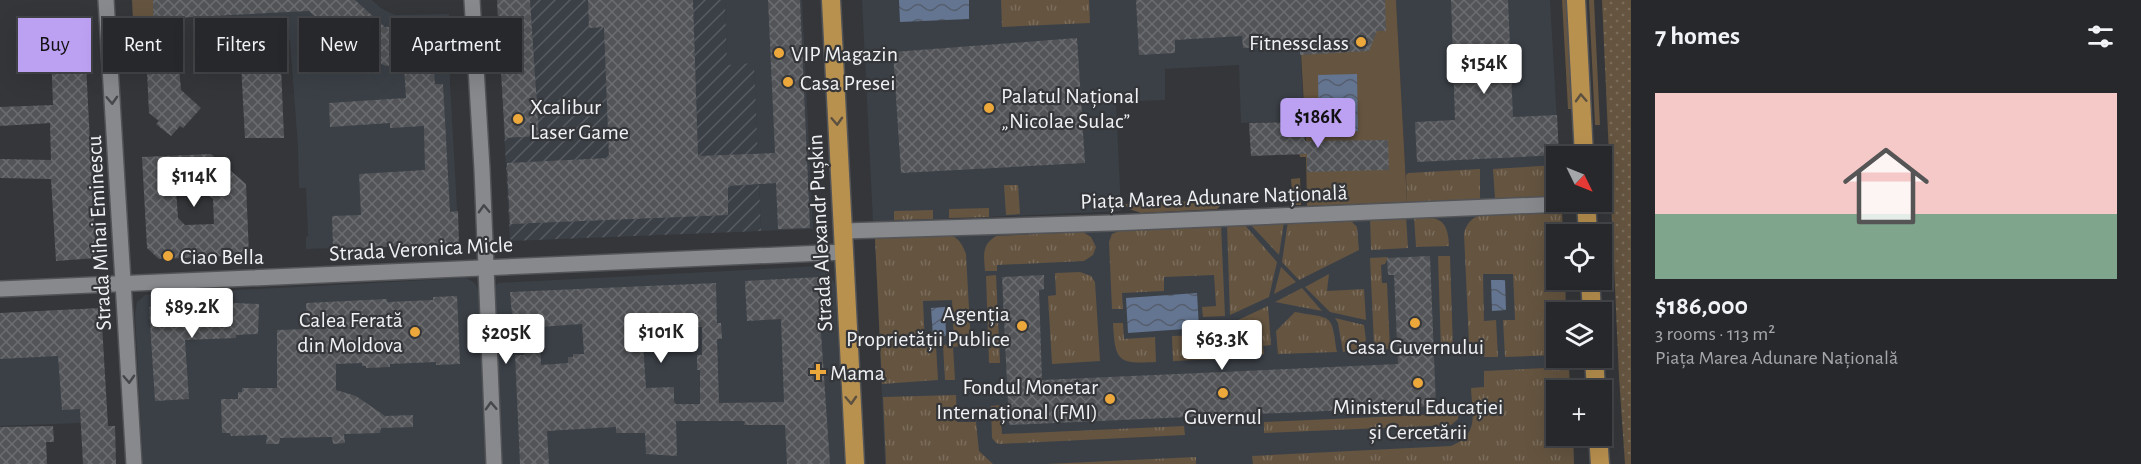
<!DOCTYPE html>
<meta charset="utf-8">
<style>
:root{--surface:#27282b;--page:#333437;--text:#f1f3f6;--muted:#a4a6a9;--line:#434447;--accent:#bca0f2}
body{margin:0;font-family:"Alegreya Sans",sans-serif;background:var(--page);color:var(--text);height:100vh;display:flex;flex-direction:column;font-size:22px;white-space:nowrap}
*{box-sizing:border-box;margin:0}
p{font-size:20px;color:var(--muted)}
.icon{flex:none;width:33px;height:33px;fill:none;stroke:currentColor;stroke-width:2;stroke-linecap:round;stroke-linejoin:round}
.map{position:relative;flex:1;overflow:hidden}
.details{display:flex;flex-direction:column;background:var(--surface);width:510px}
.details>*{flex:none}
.guide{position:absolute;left:18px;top:18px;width:570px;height:54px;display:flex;gap:12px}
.needle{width:39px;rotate:133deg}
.fabs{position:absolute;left:1546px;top:146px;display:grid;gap:12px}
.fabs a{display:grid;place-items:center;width:66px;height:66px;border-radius:0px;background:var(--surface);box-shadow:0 6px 24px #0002,0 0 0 2px var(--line);font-size:30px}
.price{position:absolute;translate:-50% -51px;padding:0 14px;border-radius:6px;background:#fff;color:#222;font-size:20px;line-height:39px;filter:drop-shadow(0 2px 3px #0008)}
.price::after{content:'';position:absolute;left:50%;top:36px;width:18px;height:14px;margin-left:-9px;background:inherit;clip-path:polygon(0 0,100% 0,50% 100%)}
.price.active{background:var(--accent);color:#111}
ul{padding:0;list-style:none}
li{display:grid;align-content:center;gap:12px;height:318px;padding:0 24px}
li span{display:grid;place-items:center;height:186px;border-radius:0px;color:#555}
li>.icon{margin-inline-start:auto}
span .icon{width:108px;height:108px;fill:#fffc;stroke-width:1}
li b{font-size:26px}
h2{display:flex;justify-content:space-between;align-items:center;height:72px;padding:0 24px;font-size:26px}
.chip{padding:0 21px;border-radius:0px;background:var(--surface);box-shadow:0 6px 24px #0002,0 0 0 2px var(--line);font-size:21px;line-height:54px}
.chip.active{background:var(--accent);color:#111}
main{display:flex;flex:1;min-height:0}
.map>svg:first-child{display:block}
.built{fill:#3b4047}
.industrial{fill:url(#industrial-furrows)}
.grass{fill:url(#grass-tufts)}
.park{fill:url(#park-dots)}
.garden{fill:#645440}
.water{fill:url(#water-waves)}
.building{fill:url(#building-cross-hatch);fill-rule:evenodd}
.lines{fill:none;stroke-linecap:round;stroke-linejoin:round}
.minor-casing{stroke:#535457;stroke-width:18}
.major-casing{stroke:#535457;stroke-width:21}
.minor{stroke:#87898c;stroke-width:15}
.major{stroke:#b9914f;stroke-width:18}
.oneway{stroke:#5c5140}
.oneway2{stroke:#45474a}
.poi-dot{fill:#eda83c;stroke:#343639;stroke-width:2}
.labels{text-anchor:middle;stroke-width:4.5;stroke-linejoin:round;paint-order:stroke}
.poi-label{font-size:22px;fill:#f0f1f3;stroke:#343639;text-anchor:start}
.street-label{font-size:22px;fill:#f0f1f3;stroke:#343639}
</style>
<main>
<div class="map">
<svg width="1631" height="464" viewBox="0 0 1631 464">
<defs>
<pattern id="industrial-furrows" width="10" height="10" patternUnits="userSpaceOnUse" patternTransform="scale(1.5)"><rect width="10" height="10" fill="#3b4047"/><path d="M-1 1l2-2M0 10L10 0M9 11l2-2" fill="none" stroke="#585c62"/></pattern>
<pattern id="grass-tufts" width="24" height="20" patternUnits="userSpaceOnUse" patternTransform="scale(1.5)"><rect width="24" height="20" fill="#645440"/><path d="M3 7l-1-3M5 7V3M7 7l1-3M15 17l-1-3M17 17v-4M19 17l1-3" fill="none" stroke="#7a6d5c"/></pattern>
<pattern id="park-dots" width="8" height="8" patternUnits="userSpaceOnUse" patternTransform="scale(1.5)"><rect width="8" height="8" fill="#645440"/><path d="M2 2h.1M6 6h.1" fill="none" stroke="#7a6d5c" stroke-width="1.8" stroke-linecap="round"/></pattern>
<pattern id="water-waves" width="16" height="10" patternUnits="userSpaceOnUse" patternTransform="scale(1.5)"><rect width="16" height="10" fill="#637591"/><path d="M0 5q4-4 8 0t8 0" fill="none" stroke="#565e6d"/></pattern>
<pattern id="building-cross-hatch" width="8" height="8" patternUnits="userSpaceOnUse" patternTransform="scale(1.5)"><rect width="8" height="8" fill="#525457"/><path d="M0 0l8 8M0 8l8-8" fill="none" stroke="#6b6d70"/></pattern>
</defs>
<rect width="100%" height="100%" fill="#343639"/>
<g class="built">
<polygon points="132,0 372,0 381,8 395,15 449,14 450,83 459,244 306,249 306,237 308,236 306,188 299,188 298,147 290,40 256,30 197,33 196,17 133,19"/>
<polygon points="725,0 802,0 813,229 761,231 754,64 727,65"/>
<polygon points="862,0 1298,0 1304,121 1241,123 1239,65 1165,69 1165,100 1116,102 1121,211 873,222"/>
<polygon points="1396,0 1550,0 1559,156 1557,156 1557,197 1407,202"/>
<polygon points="1435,214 1481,215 1563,234 1557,234 1557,279 1565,279 1566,312 1557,312 1557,357 1568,357 1570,390 1557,390 1557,435 1573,435 1574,464 885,464 875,239"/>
<polygon points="819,266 829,273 835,284 844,464 501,464 494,288 498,283"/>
<polygon points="466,278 475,283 479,292 486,464 143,464 135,314 137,302 145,295"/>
<polygon points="101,308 106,422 0,426 0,313"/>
</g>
<polygon class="industrial" points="497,0 725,0 727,65 754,63 761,231 510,241"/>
<g class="grass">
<polygon points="1001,0 1089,0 1090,23 1002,27"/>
<polygon points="1557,165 1557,197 1495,199 1493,169"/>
<polygon points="1480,169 1480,200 1407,202 1406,175 1408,173"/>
<polygon points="1300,178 1301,205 1293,205 1291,179"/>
<polygon points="1004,185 1018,185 1020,214 1006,215"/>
<polygon points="1222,200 1222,204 1217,209 1141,213 1129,209 1124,204"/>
<polygon points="989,208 989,217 949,218 949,209"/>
<polygon points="933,210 933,219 894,220 894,211"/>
<path d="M1562,211L1563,234H1557V279H1565L1566,312H1557V355L1505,357L1503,320H1515L1513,274H1483L1484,321L1496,320L1498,357H1484L1483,342L1469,343L1464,234C1466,224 1471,218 1481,215Z"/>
<polygon points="1406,216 1408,248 1371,250 1370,217"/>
<path d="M1414,217C1438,217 1448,218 1449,246L1416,247Z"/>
<polygon points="1350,220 1357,227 1359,250 1299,280 1282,262 1288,221"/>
<polygon points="1284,222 1279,255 1249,223"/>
<polygon points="1243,223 1277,262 1269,297 1230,315 1227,224"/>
<polygon points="1221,224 1225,316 1203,317 1202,307 1216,306 1214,275 1164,277 1164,291 1122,293 1123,309 1112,309 1109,242 1112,234 1119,231"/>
<path d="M1083,232L1091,237L1096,247L1093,255L1084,261L997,265V271H985C984,256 981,245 996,236Z"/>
<path d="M940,233C955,234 961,240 966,254L971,345L953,347L955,380H945L943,345L954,344L952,300L923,301L925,345H936L938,380L882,384L875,239Z"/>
<polygon points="1438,256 1450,256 1453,349 1441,350"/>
<polygon points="1388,257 1385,264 1381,265 1382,283 1387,283 1390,349 1379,349 1374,345 1370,258"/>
<polygon points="1281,267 1296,282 1274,294"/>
<polygon points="1080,272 1091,276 1095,282 1100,361 1052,364 1048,296 1056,295 1055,273"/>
<polygon points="1329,274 1327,291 1364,289 1366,320 1330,312 1305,287"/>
<polygon points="996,275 1000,363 989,363 986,276"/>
<polygon points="1302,288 1322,311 1275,302"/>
<polygon points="1268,306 1271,345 1263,346 1264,354 1227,357 1225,322 1238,320"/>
<path d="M1295,312C1334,319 1331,313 1337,352L1278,354L1276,331Z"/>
<polygon points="1335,318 1364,325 1366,340 1359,349 1343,352 1338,323"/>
<polygon points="1221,321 1222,359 1173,361 1172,336 1205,335 1204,322"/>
<path d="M1113,323H1123L1124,339L1155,337L1156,362C1118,364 1115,362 1113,323Z"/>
<path d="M1569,367L1570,390H1557V435H1573L1574,464H1253L1252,456L1451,446C1480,434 1472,414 1471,388L1484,387V371Z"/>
<polygon points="956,395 957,422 976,422 979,451 993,464 886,464 883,397"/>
<polygon points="1000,405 1002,434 1184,426 1185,435 1000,444 996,443 992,438 991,406"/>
<polygon points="1459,408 1458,419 1451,425 1264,433 1264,422 1447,414 1447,409"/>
<polygon points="1196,457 1196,464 1046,464"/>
</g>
<polygon class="park" points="1602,0 1631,0 1631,464 1625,464 1619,377"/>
<g class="garden">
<polygon points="132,0 153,0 154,18 133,19"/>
<polygon points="1298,0 1396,0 1407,202 1307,206 1306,157 1300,157 1299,153 1306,141"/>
<polygon points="1562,0 1567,0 1572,109 1568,109"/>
<polygon points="1589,0 1594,0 1600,125 1595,125"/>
</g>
<g class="water">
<polygon points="899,0 969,0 969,19 900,22"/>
<polygon points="1357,74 1358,131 1319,133 1318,75"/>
<polygon points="1491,280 1505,280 1506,310 1492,311"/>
<polygon points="1197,293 1199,328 1128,333 1126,298"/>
<polygon points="945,307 946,336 933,337 931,308"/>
</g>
<g class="building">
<polygon points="153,0 355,0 385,27 448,23 449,46 432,47 435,84 443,84 450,212 458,211 459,244 333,249 332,216 361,215 359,174 425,170 424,126 390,128 390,123 330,127 329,103 406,98 404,65 386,66 364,57 345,44 309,11 175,18 181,90 201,108 183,128 180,126 171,136 156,124 159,121 149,113 146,50 154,50"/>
<polygon points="497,0 530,0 539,136 505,138"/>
<polygon points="588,0 693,0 698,156 775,153 768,0 800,0 810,228 778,229 776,183 728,186 728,215 510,224 507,163 609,158 604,27 589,28"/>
<polygon points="1136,0 1385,0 1386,31 1377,31 1369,51 1300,55 1300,45 1243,48 1242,36 1175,40 1175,53 1139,55"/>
<polygon points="1451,0 1508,0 1513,117 1557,115 1559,155 1417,162 1415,122 1455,120"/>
<polygon points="1077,38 1085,163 901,173 893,52"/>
<polygon points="280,43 284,138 245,138 240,46"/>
<polygon points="85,46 96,258 56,261 51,179 0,178 0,159 51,160 50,123 0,126 0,107 53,105 51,49"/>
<polygon points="1304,122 1305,141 1388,140 1389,170 1307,172 1307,154 1251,156 1249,123"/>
<path d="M211,154L246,184L249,255L159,259L147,248L142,157ZM200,188L213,199L214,224L185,225L178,218L176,189Z"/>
<polygon points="1430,256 1436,406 1009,425 1002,277 1044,275 1044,289 1039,290 1042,380 1398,364 1394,275 1388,275 1387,258"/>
<path d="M821,277L824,318H820L830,464H787L785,425H744L745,421H676L677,456L646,454L645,433H616V427L547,431L549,464H520L515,355H524L522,325L513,326L510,292L716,283L717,323H721L722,339H717L719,403L784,402L781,319L747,321L745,281ZM696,313L697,327H702V355H697V370H700V404H676L674,402V387L646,388L642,328H663V325L666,324L665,314ZM582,324L584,354H573V357H568V363L541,365L539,327Z"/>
<polygon points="457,296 460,364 436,365 436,362 390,364 390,367 366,368 366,366 362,366 362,363 336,364 336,390 356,396 385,416 413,415 413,427 381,428 380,433 344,434 345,443 333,444 332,437 280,438 279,444 266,444 267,435 231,436 230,433 222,433 221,399 238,399 238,392 242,392 242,388 277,388 277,330 307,329 306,303 387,299 387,302 433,300 433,297"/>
<polygon points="235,303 259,304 258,334 236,335 236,338 185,340 189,399 155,401 149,307"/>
<polygon points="101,308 108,426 115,426 116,464 83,464 80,409 62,410 58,356 0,359 0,313"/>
<polygon points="53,426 54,442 46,442 47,464 0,464 0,427"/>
</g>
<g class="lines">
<g class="minor-casing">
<g id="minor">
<polyline points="106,0 134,464"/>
<polyline points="472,0 482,169 494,464"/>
<polyline points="844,231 1111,223 1587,203"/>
<polyline points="0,289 845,252"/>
</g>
</g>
<g class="major-casing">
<g id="major">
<polyline points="831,0 855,464"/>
<polyline points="1576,0 1584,156"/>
<polyline points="1586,201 1588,234"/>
<polyline points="1590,279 1592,312"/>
<polyline points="1594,357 1596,390"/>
<polyline points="1598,435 1600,464"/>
</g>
</g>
<use href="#minor" class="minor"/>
<use href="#major" class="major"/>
</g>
<defs><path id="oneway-chevron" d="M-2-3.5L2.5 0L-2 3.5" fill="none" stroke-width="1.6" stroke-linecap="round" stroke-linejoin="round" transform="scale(1.5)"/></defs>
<g class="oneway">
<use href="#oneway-chevron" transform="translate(1581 98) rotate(-93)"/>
<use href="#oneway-chevron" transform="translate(837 121) rotate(87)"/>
<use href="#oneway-chevron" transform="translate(851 400) rotate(87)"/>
</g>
<g class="oneway2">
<use href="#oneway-chevron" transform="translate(112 100) rotate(87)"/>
<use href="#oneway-chevron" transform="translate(484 209) rotate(-92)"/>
<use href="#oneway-chevron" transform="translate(129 379) rotate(87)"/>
<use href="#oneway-chevron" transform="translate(491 406) rotate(-92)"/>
</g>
<g class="poi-dot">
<circle cx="1361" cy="42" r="6"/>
<circle cx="779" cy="53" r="6"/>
<circle cx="788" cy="82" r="6"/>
<circle cx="989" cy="108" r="6"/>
<circle cx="518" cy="119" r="6"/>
<circle cx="168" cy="256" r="6"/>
<circle cx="1415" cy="323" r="6"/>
<circle cx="1022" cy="326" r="6"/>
<circle cx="415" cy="332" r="6"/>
<path d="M815 363h6v6h6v6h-6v6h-6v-6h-6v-6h6z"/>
<circle cx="1418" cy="383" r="6"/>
<circle cx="1223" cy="393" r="6"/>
<circle cx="1110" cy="399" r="6"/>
</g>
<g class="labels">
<g class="poi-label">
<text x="1349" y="50" text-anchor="end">Fitnessclass</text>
<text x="791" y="61">VIP Magazin</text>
<text x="800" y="90">Casa Presei</text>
<text x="1001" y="103">Palatul Național<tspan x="1001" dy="25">„Nicolae Sulac”</tspan></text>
<text x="530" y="114">Xcalibur<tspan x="530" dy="25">Laser Game</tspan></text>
<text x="180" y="264">Ciao Bella</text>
<text x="1010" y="321" text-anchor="end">Agenția<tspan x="1010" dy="25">Proprietății Publice</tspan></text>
<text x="403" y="327" text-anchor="end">Calea Ferată<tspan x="403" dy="25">din Moldova</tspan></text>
<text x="1415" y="354" text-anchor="middle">Casa Guvernului</text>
<text x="830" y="380">Mama</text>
<text x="1098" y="394" text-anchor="end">Fondul Monetar<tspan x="1098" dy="25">Internațional (FMI)</tspan></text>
<text x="1418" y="414" text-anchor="middle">Ministerul Educației<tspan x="1418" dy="25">și Cercetării</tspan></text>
<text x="1223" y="424" text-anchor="middle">Guvernul</text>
</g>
<g class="street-label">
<text transform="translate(1214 196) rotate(-2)" y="8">Piața Marea Adunare Națională</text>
<text transform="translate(98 233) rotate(-93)" y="8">Strada Mihai Eminescu</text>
<text transform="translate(819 233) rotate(-93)" y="8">Strada Alexandr Pușkin</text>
<text transform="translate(421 248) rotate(-3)" y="8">Strada Veronica Micle</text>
</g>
</g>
</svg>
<div class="fabs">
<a><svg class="needle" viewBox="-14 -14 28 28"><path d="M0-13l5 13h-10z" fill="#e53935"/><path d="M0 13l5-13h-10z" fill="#a4a6a9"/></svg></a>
<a><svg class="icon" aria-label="locate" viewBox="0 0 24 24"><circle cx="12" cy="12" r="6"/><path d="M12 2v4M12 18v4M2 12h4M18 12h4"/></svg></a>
<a><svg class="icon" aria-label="layers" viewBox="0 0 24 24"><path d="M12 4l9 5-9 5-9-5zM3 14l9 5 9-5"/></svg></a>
<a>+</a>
</div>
<b class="price" style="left:1484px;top:95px">$154K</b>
<b class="price active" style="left:1318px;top:149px">$186K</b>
<b class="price" style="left:194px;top:208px">$114K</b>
<b class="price" style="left:192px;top:339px">$89.2K</b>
<b class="price" style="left:661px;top:364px">$101K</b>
<b class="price" style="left:506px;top:365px">$205K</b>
<b class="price" style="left:1222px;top:371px">$63.3K</b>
<div class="guide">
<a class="chip active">Buy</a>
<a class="chip">Rent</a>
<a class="chip">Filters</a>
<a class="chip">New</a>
<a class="chip">Apartment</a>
</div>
</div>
<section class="details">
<h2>7 homes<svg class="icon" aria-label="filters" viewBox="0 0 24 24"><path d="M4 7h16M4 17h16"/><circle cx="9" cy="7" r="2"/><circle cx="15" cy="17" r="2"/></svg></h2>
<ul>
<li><span style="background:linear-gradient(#f6c9c9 65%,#7fa58c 0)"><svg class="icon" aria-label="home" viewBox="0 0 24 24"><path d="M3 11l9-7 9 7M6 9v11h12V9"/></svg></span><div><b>$186,000</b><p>3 rooms · 113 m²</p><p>Piața Marea Adunare Națională</p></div></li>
</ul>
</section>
</main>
